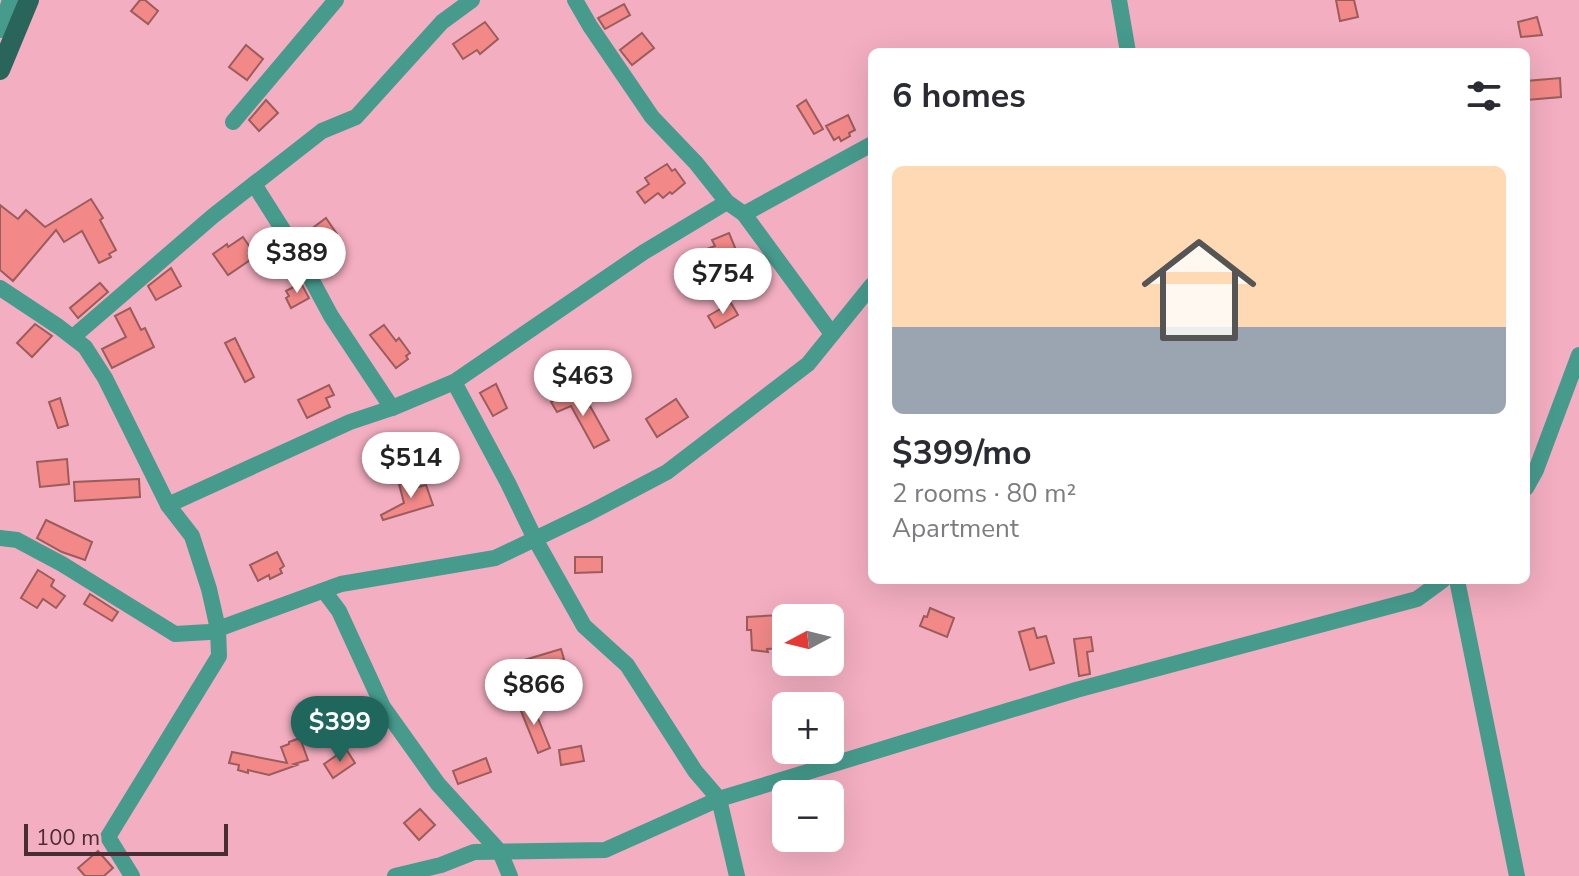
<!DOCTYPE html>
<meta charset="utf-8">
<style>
:root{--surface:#fff;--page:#f7f7f7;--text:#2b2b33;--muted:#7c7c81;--accent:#1f675c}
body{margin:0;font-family:"Nunito Sans",sans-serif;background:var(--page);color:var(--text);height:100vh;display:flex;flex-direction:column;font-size:30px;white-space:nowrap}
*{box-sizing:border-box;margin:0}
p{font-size:26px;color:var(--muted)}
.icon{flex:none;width:44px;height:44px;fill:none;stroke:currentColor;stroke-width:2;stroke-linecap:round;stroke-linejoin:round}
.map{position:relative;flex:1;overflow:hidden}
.drawer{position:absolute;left:868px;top:48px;width:662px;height:536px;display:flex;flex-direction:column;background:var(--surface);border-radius:12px;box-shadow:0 8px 32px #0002}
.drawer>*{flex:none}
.needle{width:52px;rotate:263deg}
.tools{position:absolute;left:772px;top:604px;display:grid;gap:16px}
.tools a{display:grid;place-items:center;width:72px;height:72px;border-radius:12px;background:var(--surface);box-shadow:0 8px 32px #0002;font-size:40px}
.scale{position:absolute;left:24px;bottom:20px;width:204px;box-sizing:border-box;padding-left:8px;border:4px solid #482d35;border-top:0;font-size:22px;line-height:28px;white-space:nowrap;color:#482d35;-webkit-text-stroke:6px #f3aec1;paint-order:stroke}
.price{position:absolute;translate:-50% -68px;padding:0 18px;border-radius:28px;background:#fff;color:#222;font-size:26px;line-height:52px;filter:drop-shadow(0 2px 4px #0008)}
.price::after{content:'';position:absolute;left:50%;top:48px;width:24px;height:18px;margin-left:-12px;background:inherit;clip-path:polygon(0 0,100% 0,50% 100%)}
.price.active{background:var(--accent);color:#fff}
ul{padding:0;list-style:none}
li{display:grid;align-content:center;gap:16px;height:424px;padding:0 24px}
li span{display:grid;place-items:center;height:248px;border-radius:12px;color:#555}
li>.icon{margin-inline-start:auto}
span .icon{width:144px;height:144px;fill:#fffc;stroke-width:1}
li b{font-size:34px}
h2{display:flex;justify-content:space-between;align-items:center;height:96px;padding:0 24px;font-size:34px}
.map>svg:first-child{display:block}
.building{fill:#f28988;stroke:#9b5c5b;stroke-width:2}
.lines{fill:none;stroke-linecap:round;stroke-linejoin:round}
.minor{stroke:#469b8d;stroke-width:16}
.major{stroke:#29655b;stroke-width:20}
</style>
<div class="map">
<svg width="1579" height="876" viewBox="0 0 1579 876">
<rect width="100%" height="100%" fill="#f3aec1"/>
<g class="building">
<polygon points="140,0 145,0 158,11 148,24 131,11"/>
<polygon points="1336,0 1354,0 1358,17 1340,21"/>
<polygon points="624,4 630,15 605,29 598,18"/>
<polygon points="1537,17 1542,35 1521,37 1518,22"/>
<polygon points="485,22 498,39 480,54 477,50 463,59 453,44"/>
<polygon points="642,33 654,48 632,65 620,50"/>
<polygon points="246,45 263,59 247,80 229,67"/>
<polygon points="1560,78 1561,97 1527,100 1526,81"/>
<polygon points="266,100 278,113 259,131 249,120"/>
<polygon points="806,100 823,129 814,134 797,106"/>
<polygon points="848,115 855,130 849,133 850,136 841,141 839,137 834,140 826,126"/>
<polygon points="667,164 672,171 675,169 685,183 672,194 670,192 663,198 658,193 645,203 637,192 649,184 645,178"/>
<polygon points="91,199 103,218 100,220 116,250 109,254 111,257 99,263 82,231 64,242 56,230 13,281 0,270 0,205 18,219 26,210 45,227"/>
<polygon points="326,218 337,234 317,249 306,233"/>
<polygon points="729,233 736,250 701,265 696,253 715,246 712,240"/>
<polygon points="243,237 256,256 228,275 213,254 227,244 228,247"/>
<polygon points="171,268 181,286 156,300 148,286"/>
<polygon points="100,283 108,292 78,318 70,308"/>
<polygon points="301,283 309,298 291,308 286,298 289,296 286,291"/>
<polygon points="731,303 738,315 715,328 708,316"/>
<polygon points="130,308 141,330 145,328 154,347 112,368 102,349 126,337 115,316"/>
<polygon points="35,324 52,336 32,357 17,343"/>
<polygon points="384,325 396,341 399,338 410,353 406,356 408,359 396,368 370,335"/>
<polygon points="235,338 254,377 245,382 225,343"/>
<polygon points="496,384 507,408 493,416 480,393"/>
<polygon points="329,385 334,395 326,398 330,407 307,418 298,400"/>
<polygon points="575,390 585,409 590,406 609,440 594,448 571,406 557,412 551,402"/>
<polygon points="60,398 68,425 58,428 49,402"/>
<polygon points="676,399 688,417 657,437 646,419"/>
<polygon points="67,459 69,484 40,487 37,462"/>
<polygon points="139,479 140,497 75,501 74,482"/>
<polygon points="416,479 418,487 426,485 433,505 383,520 381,515 404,503 399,484"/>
<polygon points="46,520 92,542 85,560 62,552 37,538"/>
<polygon points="277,552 284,566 280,569 282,573 270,579 269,575 258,581 250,565"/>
<polygon points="575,557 602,557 602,572 575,573"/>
<polygon points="38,570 54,580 51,586 65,596 56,608 43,599 37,608 21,598"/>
<polygon points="90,594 118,612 112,621 84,604"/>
<polygon points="930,608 954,618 947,637 920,626 924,616 927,617"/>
<polygon points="780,615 784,648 767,649 768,652 752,650 751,630 747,630 747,617"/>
<polygon points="1034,628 1037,638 1046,636 1054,663 1030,670 1019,632"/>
<polygon points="1091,637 1093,651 1087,652 1090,674 1079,676 1074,639"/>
<polygon points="561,649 564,659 524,671 521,661"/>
<polygon points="531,701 550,748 538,753 519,706"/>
<polygon points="300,738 308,760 294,764 297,765 269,775 248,770 248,773 238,770 239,765 229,763 232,752 287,763 281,747 289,744 289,742"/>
<polygon points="581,746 584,761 561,765 559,750"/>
<polygon points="346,749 355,763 333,778 324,764"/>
<polygon points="486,758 491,772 458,784 453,771"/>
<polygon points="420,809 435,825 419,840 404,823"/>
<polygon points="98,851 113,868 104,876 85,876 78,868"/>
</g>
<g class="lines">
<g class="minor">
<polyline points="575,0 590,26 652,117 696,163 727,202 744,214 832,334"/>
<polyline points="1119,0 1128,52"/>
<polyline points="0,30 10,0"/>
<polyline points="233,122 336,0"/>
<polyline points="254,184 295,249 331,316 392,408"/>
<polyline points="744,214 872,144"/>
<polyline points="0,288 59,327 85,347 105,378 168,505 192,536 209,589 218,629 219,656 108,837 132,876"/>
<polyline points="73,337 213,216 322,131 356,117 442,22 472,0"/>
<polyline points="454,382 508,483 535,539 584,626 627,665 695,771 719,799 737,876"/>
<polyline points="1526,488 1536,470 1579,355"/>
<polyline points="168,505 350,422 392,408 454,382 644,252 727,202"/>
<polyline points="0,538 17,540 62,564 175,634 209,632 218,629 341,584 495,558 589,513 667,472 808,364 872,285"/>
<polyline points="1457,580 1517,876"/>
<polyline points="324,591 339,611 383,707 438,784 500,852 510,876"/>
<polyline points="395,876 441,865 474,852 605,850 719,799 1076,690 1417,599 1443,580"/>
</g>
<polyline class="major" points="0,70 29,0"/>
</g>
</svg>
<div class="tools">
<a><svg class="needle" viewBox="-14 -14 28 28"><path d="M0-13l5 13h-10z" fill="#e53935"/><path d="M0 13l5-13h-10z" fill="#7c7c81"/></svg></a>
<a>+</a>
<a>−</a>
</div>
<div class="scale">100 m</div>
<b class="price" style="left:297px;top:295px">$389</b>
<b class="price" style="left:723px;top:316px">$754</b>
<b class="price" style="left:583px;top:418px">$463</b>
<b class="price" style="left:411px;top:500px">$514</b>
<b class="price" style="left:534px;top:727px">$866</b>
<b class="price active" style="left:340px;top:764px">$399</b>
<section class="drawer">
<h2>6 homes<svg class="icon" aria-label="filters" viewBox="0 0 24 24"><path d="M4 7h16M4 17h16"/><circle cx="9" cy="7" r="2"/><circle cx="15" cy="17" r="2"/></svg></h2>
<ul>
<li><span style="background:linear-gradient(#ffd9b3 65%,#9aa5b1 0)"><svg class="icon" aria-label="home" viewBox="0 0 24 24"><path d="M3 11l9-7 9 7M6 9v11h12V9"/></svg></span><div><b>$399/mo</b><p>2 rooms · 80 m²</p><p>Apartment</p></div></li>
</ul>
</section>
</div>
